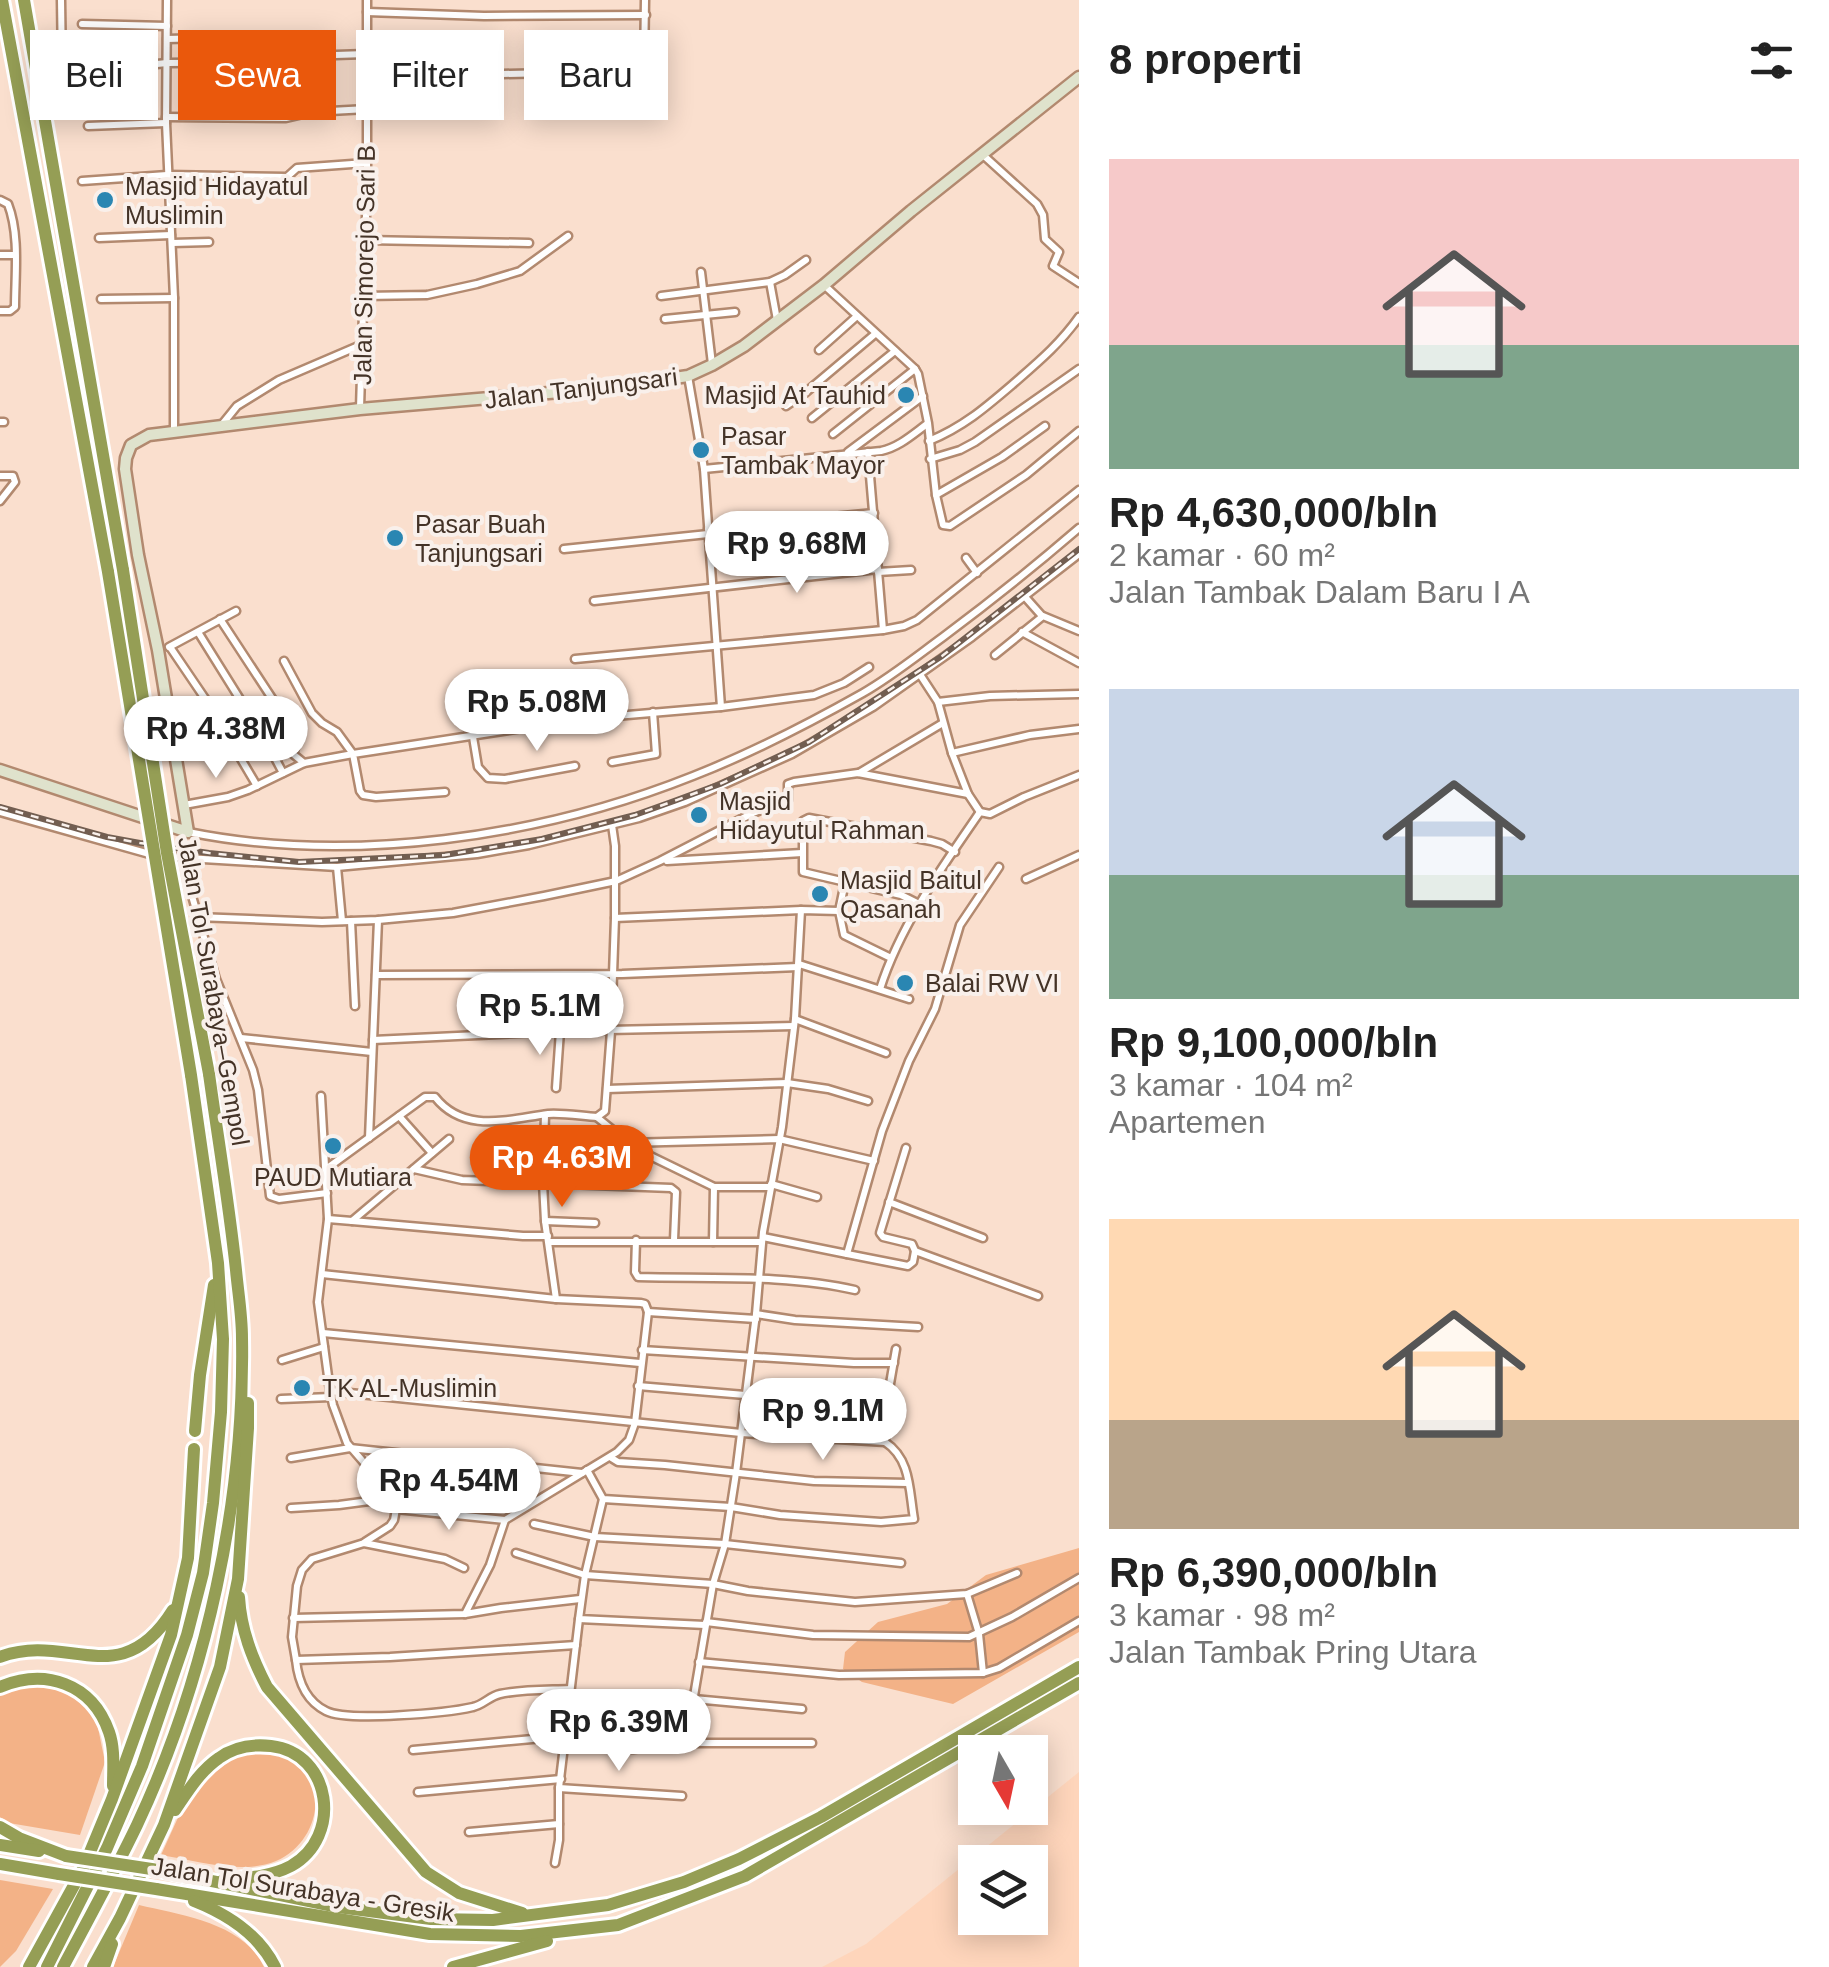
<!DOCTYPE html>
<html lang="id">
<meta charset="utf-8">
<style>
:root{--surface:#fff;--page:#f6f6f6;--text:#222;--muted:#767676;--accent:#ea580c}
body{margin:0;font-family:Arial,sans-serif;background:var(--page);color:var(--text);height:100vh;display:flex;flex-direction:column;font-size:38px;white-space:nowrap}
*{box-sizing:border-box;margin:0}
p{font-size:32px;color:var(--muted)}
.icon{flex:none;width:55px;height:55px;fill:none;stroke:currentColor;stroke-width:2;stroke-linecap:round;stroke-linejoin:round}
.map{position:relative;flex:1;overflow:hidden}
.details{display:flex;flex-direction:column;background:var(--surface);width:750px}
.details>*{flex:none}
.hud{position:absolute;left:30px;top:30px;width:898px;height:90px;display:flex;gap:20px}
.needle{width:65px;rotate:171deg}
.buttons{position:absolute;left:958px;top:1735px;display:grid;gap:20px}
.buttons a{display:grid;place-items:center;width:90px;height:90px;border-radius:0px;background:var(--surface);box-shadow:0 5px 25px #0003;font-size:50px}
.price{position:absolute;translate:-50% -85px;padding:0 22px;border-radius:35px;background:#fff;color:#222;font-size:32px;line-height:65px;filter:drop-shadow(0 2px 5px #0008)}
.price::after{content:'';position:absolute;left:50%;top:60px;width:30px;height:22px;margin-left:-15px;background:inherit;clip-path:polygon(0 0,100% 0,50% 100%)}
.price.selected{background:var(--accent);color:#fff}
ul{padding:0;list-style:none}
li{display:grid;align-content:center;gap:20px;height:530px;padding:0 30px}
li span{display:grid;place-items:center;height:310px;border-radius:0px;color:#555}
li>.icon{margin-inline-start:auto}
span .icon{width:180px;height:180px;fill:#fffc;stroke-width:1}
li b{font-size:42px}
h2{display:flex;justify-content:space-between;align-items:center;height:120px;padding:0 30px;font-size:42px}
.chip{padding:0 35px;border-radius:0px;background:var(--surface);box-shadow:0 5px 25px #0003;font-size:35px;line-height:90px}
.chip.selected{background:var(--accent);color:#fff}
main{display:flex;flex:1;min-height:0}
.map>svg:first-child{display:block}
.built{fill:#fed5bb;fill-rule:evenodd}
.green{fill:#f3b287}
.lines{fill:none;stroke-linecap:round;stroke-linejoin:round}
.street-casing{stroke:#b2896f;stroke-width:11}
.secondary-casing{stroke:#b2896f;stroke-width:15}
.highway-casing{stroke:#fff;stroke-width:18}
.street{stroke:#fff;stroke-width:6}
.secondary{stroke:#dfe2cc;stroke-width:10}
.highway{stroke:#959e55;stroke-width:12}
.rail-casing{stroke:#725e51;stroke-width:6}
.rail{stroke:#f9f0eb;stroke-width:2.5;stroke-dasharray:8;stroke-linecap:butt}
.highway-bridge-casing{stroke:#fff;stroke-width:18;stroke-linecap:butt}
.highway-bridge{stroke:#959e55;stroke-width:12}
.poi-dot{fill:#2a86b2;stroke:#f9f0eb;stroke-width:4}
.labels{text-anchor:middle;stroke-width:8;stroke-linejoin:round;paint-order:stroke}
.poi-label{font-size:25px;fill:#443327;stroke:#f9f0eb;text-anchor:start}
.street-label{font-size:25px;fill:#443327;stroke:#f9f0eb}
</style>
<main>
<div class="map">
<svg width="1079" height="1967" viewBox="0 0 1079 1967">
<rect width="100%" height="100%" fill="#fadfce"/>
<path class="built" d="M1079,1772V1967H822L866,1944ZM975,1862H1030V1918H975Z"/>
<g class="green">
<polygon points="1079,1548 1079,1632 953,1704 862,1682 843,1669 845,1652 878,1622 947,1604 986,1575"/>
<polygon points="41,1682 65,1690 82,1703 97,1723 105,1762 80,1835 9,1823 0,1817 0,1691"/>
<path d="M265,1749C271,1751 280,1752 287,1756C332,1780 320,1842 276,1861C242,1875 197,1861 161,1855L181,1811L202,1776L242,1751Z"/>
<polygon points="0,1880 53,1889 16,1951 0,1967"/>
<path d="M139,1905C181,1915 244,1923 264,1967H113Z"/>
</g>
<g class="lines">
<g class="street-casing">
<g id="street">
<polyline points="61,0 62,67 63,70 67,73 167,63 287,62 305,56 366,54"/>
<polyline points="167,0 166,123 174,298 174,431"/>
<polyline points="367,12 484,16 646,15"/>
<polyline points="82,24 167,26"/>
<polyline points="167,39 245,37"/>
<polyline points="367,70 503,74 640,71 644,67 645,0"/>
<polyline points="166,117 286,118 312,112 367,109"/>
<polyline points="88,126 166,123"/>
<polyline points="982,154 1037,204 1043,215 1045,239 1059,252 1053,266 1079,283"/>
<polyline points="82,181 167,175 287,177 297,168 366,163"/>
<path d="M0,200L8,204C20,235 15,275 15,307L10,311H0"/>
<polyline points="99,238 171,235"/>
<polyline points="365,240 529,243"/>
<polyline points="172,243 209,242"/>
<polyline points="0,255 15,255"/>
<polyline points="701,272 712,364"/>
<polyline points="770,282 777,320"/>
<polyline points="824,285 915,369 918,374 928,423 936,495 943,525 950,526 1026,475 1079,431"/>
<polyline points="364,296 427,295 477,284 520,271 568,236"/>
<polyline points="661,296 770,282 785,275 806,260"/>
<polyline points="101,299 174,298"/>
<polyline points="665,319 735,312"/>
<polyline points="819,350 857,316"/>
<polyline points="688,376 704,469 721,707"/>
<polyline points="786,406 805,393 875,334"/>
<polyline points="360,408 367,184 367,0"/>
<polyline points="812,418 895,351"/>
<polyline points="0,422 4,422"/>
<polyline points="220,427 237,406 279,380 363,344"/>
<polyline points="833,434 915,369"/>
<path d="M929,441C963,427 985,408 1013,384C1037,363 1060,344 1079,317"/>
<polyline points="848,452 923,396"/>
<polyline points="868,452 883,630"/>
<polyline points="930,459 960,450 975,442 1079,369"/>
<path d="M704,469L881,451C899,447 912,435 927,424"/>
<polyline points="0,476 13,476 15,482 0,501"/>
<polyline points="936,495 1002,457 1045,426"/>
<polyline points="708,529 874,513"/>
<polyline points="564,549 708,534"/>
<polyline points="966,558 977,573"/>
<polyline points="878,572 911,570"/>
<polyline points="1026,598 1042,616"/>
<polyline points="594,601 878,569"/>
<polyline points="220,619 298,738 293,754 304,763"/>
<polyline points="198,632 266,741 283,773"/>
<polyline points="1022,632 1079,663"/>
<polyline points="169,647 236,611"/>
<polyline points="170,647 208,703 257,786"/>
<polyline points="995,655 1043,616 1079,631"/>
<polyline points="575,659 883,630 904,626 917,620 1079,490"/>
<polyline points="921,676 938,702 952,753 968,794 980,812"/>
<polyline points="938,702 990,696 1079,694"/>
<polyline points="473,737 478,767 488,778 505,779 575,766"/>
<polyline points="952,753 1030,735 1079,729"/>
<polyline points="612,762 656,754 653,712"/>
<polyline points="859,773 943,723"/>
<polyline points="445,792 376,797 363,795 360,791 353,754 581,719 721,707 814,695 844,683 869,667"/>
<polyline points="184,805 228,797 248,790 304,763 353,754 337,732 322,723 312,713 284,661"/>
<polyline points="0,812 153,855"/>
<polyline points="980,812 990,814 1024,797 1079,775"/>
<path d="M188,832C351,865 540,837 693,776C752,753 808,724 863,693C891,677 917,656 943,637C990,602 1035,566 1079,528"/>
<polyline points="170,857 337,867 477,854 529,845 639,818 685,802 792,754 873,707 972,637 1079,554"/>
<polyline points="186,860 192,896 216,979 253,1070 258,1090 270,1196 279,1199 327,1193"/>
<polyline points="667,861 802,853"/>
<polyline points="337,867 342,921"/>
<polyline points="1026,879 1079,855"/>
<polyline points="845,882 839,911 844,935 891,958"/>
<polyline points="919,904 901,895 803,872 803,821 809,818 931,841 942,844 955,852"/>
<polyline points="197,917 322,922 378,920 453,913 544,896 616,881 660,861 753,813 788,800 788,784 794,782 858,773 968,794"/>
<polyline points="615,918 801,910 839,911"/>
<polyline points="351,921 355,1006"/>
<polyline points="799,964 909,999"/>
<polyline points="376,975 622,974 798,967"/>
<path d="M880,989C900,926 942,867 980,812"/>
<polyline points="795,1019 886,1053"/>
<polyline points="241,1038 372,1052"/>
<polyline points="373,1040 560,1031 794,1026"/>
<polyline points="556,1088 560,1031"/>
<polyline points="607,1089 787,1083 828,1089 868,1101"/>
<polyline points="321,1096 328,1219 318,1302 330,1391 333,1405 347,1443 373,1473 392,1498 396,1509 394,1520 390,1526 365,1542"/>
<polyline points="545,1115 543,1183 545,1221 556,1299"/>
<polyline points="399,1116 432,1153"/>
<polyline points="597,1117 605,1111 611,1031 615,918 615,846 612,825"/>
<polyline points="598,1118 636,1149 714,1187 770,1187"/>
<polyline points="369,1138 378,920"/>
<polyline points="626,1143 779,1139 874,1161"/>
<path d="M326,1169L425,1097H435C464,1134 508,1119 548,1114C564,1113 581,1116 597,1117"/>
<polyline points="414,1169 462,1180 671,1188 676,1192 674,1240"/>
<polyline points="771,1184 817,1197"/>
<polyline points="889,1202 983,1238"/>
<polyline points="328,1219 352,1221 449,1139"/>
<polyline points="352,1221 523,1236 548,1236"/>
<polyline points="545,1221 595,1223"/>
<polyline points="763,1237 847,1254 882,1131 909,1061 935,1009 960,925 999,867"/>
<path d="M636,1240L635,1272L638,1277C706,1279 788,1274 855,1290"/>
<polyline points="549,1242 762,1242"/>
<polyline points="713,1242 714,1187"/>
<polyline points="915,1251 1038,1296"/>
<polyline points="847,1254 908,1266 913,1262 915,1251 912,1244 883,1237 880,1233 906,1148"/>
<polyline points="322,1274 556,1299 641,1303 645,1304 648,1312"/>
<polyline points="648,1312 756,1319"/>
<polyline points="756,1314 795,1320 918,1327"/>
<polyline points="323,1333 640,1363"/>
<polyline points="642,1350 854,1363 894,1363"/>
<polyline points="282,1360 324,1347"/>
<polyline points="638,1386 745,1395 887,1401"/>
<polyline points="330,1391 741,1433 885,1442"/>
<polyline points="281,1399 331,1397"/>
<polyline points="610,1457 618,1462 665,1465 814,1481 908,1483"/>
<polyline points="291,1458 350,1448 582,1473"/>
<path d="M587,1470L603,1499L731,1507L780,1515L881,1522L914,1519C909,1490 911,1459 885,1442L887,1401L896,1349"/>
<polyline points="603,1499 585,1575 579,1619 705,1625"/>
<polyline points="291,1508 339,1505 392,1498"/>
<polyline points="396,1509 505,1520"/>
<polyline points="534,1524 595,1537 725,1544 901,1563"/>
<polyline points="516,1553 585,1575 713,1584 748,1591 855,1602 967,1594 1017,1573"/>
<polyline points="464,1568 445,1559 364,1543 312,1559 302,1570 297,1586 292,1637 296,1660 390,1657 576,1645"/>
<polyline points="967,1594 979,1634 983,1673"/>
<polyline points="465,1614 490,1565 505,1520 617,1452 629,1440 635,1423 648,1312"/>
<polyline points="293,1618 465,1614 501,1608 580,1599"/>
<polyline points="579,1619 559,1788 682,1796"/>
<polyline points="706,1622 813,1635 969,1637 1012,1617 1079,1578"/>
<path d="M296,1660C298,1680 306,1701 326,1711C347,1722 447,1713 473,1707C483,1705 490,1696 500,1694C523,1689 548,1690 570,1689"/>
<polyline points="699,1662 839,1675 983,1673 999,1668 1079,1621"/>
<polyline points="694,1699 802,1709"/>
<polyline points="686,1743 713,1584 725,1544 736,1473 756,1314 763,1232 782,1127 795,1019 801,910"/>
<polyline points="564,1746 633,1749 686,1743 812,1743"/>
<polyline points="413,1750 565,1736"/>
<polyline points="418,1792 561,1779"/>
<polyline points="469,1832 559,1824"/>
<polyline points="555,1863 559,1840 559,1788"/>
</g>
</g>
<g class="secondary-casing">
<polyline id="secondary" points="0,770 188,832 158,650 138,555 125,469 126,458 131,445 149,435 360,409 607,388 688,376 712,365 744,346 824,285 911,211 1079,77"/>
</g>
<g class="highway-casing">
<g id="highway">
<polyline points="2,0 108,572"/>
<polyline points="24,0 123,570"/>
<polyline points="195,1431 200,1375 214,1285"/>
<path d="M239,1597C241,1630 252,1658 267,1687L426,1872L459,1893L522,1913"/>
<path d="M0,1657C68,1631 120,1695 173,1610"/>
<path d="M0,1687C45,1668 92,1683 109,1732C115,1749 113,1768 113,1786"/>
<path d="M175,1810C188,1791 200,1771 219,1758C234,1747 253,1744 271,1746C332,1753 343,1837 291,1866C270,1877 246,1878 223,1880"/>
<polyline points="0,1827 19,1838 66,1856"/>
<polyline points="0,1845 39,1851"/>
<polyline points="0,1864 59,1874"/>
<polyline points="158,1870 338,1907 431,1919 493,1920 608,1905 684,1882 739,1859 821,1817 1079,1667"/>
<polyline points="156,1889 430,1934 521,1936 618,1925 745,1876 1079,1683"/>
<path d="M194,1901C227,1914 259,1935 275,1967"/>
<polyline points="29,1967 83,1869 112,1799 171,1635 188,1558 194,1449"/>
<polyline points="47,1967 107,1848 142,1766 187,1635 203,1573 213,1503 221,1412 223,1339 218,1263 191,1075"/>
<path d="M63,1967C88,1920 114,1873 137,1825C206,1678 245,1500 242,1338C242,1315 238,1292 236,1270C229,1204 218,1139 209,1074"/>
<polyline points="93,1967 120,1918 164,1825 220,1667 238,1579 248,1428 248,1403"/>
<polyline points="104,1967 112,1944"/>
<polyline points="453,1967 547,1941"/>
</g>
</g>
<use href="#street" class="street"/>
<use href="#secondary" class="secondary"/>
<use href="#highway" class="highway"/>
<g class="rail-casing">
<polyline id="rail" points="0,807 107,837 140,843 209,853 299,862 445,855 542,839 635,815 674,801 720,784 809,742 942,656 1079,549"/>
</g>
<use href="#rail" class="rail"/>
<g class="highway-bridge-casing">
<g id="highway-bridge">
<polyline points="123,570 167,853 209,1074"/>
<polyline points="108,572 191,1075"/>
<polyline points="66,1856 158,1870"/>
<polyline points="59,1874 156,1889"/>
</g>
</g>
<use href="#highway-bridge" class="highway-bridge"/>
</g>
<g class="poi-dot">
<circle cx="105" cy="200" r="10"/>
<circle cx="906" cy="395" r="10"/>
<circle cx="701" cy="450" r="10"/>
<circle cx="395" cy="538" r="10"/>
<circle cx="699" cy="815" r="10"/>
<circle cx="820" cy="894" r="10"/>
<circle cx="905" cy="983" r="10"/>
<circle cx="333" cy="1146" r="10"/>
<circle cx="302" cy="1388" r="10"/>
</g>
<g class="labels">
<g class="poi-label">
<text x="125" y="195">Masjid Hidayatul<tspan x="125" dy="29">Muslimin</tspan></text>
<text x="886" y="404" text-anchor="end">Masjid At Tauhid</text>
<text x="721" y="445">Pasar<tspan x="721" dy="29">Tambak Mayor</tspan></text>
<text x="415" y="533">Pasar Buah<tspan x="415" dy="29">Tanjungsari</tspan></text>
<text x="719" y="810">Masjid<tspan x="719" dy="29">Hidayutul Rahman</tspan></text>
<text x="840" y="889">Masjid Baitul<tspan x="840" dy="29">Qasanah</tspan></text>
<text x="925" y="992">Balai RW VI</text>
<text x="333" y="1186" text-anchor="middle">PAUD Mutiara</text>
<text x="322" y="1397">TK AL-Muslimin</text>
</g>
<g class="street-label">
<text transform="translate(364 265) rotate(-89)" y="9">Jalan Simorejo Sari B</text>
<text transform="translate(581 388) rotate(-7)" y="9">Jalan Tanjungsari</text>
<text transform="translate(214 991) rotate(80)" y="9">Jalan Tol Surabaya–Gempol</text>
<text transform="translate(303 1889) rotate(9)" y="9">Jalan Tol Surabaya - Gresik</text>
</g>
</g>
</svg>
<div class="buttons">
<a><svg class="needle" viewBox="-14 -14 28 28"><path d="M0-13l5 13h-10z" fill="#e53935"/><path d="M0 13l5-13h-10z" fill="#767676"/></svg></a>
<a><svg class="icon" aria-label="layers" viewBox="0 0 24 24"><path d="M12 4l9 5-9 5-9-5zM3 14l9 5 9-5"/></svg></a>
</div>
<b class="price" style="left:797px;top:596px">Rp 9.68M</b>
<b class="price" style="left:537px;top:754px">Rp 5.08M</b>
<b class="price" style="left:216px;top:781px">Rp 4.38M</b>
<b class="price" style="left:540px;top:1058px">Rp 5.1M</b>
<b class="price selected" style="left:562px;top:1210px">Rp 4.63M</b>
<b class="price" style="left:823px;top:1463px">Rp 9.1M</b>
<b class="price" style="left:449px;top:1533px">Rp 4.54M</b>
<b class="price" style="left:619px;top:1774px">Rp 6.39M</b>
<div class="hud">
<a class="chip">Beli</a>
<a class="chip selected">Sewa</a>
<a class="chip">Filter</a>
<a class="chip">Baru</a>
</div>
</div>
<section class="details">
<h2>8 properti<svg class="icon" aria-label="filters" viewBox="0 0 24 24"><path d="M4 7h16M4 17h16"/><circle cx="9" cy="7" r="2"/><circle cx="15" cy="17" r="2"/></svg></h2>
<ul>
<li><span style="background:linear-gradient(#f6c9c9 60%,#7fa58c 0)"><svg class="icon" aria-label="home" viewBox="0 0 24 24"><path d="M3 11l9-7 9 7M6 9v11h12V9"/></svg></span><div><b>Rp 4,630,000/bln</b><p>2 kamar · 60 m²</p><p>Jalan Tambak Dalam Baru I A</p></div></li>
<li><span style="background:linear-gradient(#c9d6e8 60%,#7fa58c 0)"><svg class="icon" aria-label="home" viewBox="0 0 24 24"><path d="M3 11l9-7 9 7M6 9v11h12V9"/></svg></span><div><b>Rp 9,100,000/bln</b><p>3 kamar · 104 m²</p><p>Apartemen</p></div></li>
<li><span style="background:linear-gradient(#ffd9b3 65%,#b9a48a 0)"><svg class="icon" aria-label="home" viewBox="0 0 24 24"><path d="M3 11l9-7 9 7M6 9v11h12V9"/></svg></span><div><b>Rp 6,390,000/bln</b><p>3 kamar · 98 m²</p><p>Jalan Tambak Pring Utara</p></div></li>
</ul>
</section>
</main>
